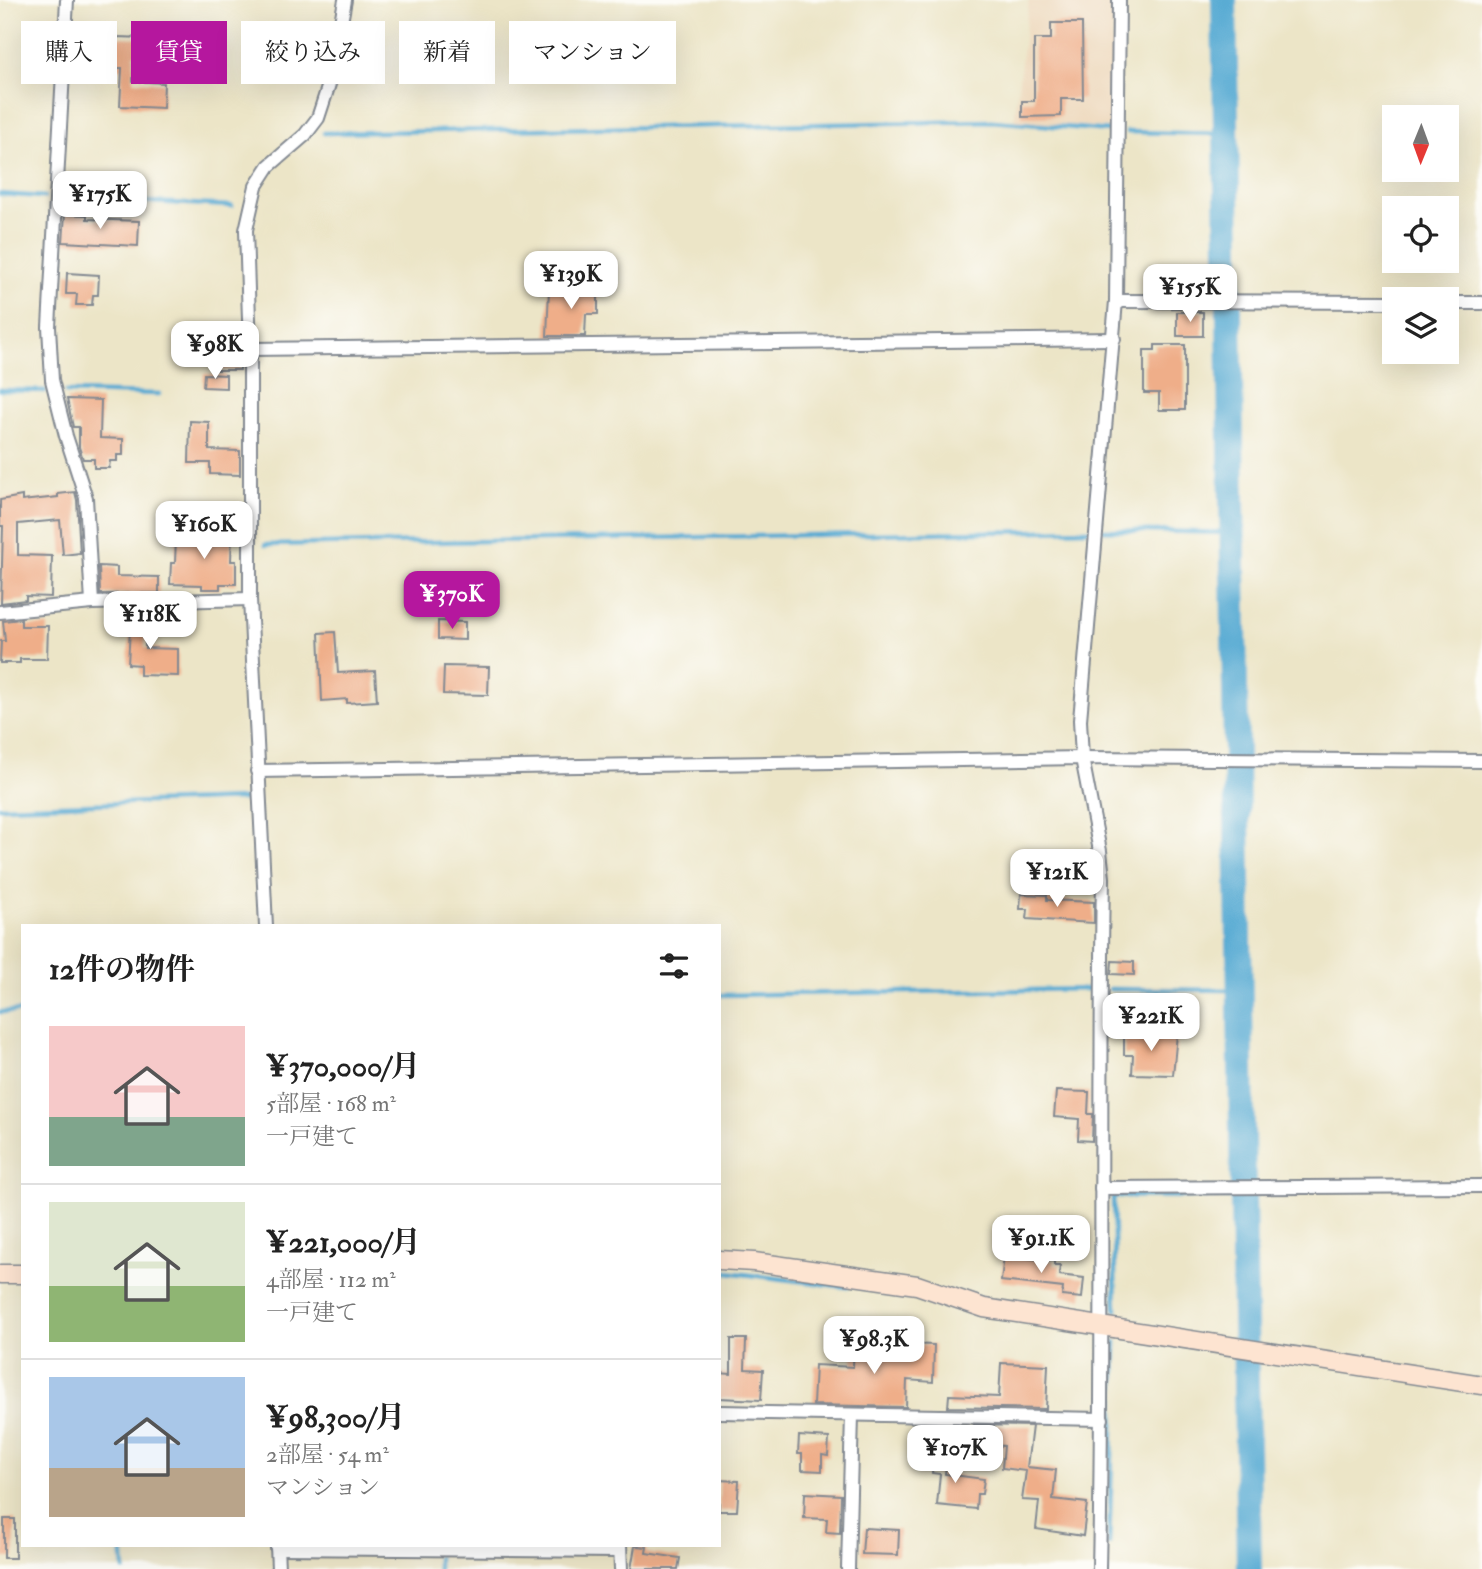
<!DOCTYPE html>
<html lang="ja">
<meta charset="utf-8">
<style>
:root{--surface:#fff;--page:#f2f2f2;--text:#222;--muted:#767676;--line:#e0e0e0;--accent:#b5179e}
body{margin:0;font-family:"IM FELL Double Pica","Noto Serif JP",serif;background:var(--page);color:var(--text);height:100vh;display:flex;flex-direction:column;font-size:26px;white-space:nowrap}
*{box-sizing:border-box;margin:0}
p{font-size:23px;color:var(--muted)}
.icon{flex:none;width:38px;height:38px;fill:none;stroke:currentColor;stroke-width:2;stroke-linecap:round;stroke-linejoin:round}
.map{position:relative;flex:1;overflow:hidden}
.side{position:absolute;left:21px;top:924px;width:700px;height:623px;display:flex;flex-direction:column;background:var(--surface);border-radius:0px;box-shadow:0 7px 28px #0002}
.side>*{flex:none}
.hud{position:absolute;left:21px;top:21px;width:700px;height:63px;display:flex;gap:14px}
.needle{width:46px;rotate:181deg}
.controls{position:absolute;left:1382px;top:105px;display:grid;gap:14px}
.controls a{display:grid;place-items:center;width:77px;height:77px;border-radius:0px;background:var(--surface);box-shadow:0 7px 28px #0002;font-size:35px}
.price{position:absolute;translate:-50% -60px;padding:0 16px;border-radius:14px;background:#fff;color:#222;font-size:23px;line-height:46px;filter:drop-shadow(0 2px 4px #0008)}
.price::after{content:'';position:absolute;left:50%;top:42px;width:21px;height:16px;margin-left:-10px;background:inherit;clip-path:polygon(0 0,100% 0,50% 100%)}
.price.active{background:var(--accent);color:#fff}
ul{padding:0;list-style:none}
li{display:flex;align-items:center;gap:21px;height:175px;padding:0 28px}
li+li{border-top:2px solid var(--line)}
li span{display:grid;place-items:center;flex:none;width:196px;height:140px;border-radius:0px;color:#555}
li>.icon{margin-inline-start:auto}
span .icon{width:84px;height:84px;fill:#fffc;stroke-width:1}
li b{font-size:30px}
h2{display:flex;justify-content:space-between;align-items:center;height:84px;padding:0 28px;font-size:30px}
.pill{padding:0 24px;border-radius:0px;background:var(--surface);box-shadow:0 7px 28px #0002;font-size:24px;line-height:63px}
.pill.active{background:var(--accent);color:#fff}
.map>svg:first-child{display:block}
.built{fill:#edd7ba}
.lines{fill:none;stroke-linecap:round;stroke-linejoin:round}
.stream{stroke:#57aad3;stroke-width:4.5}
.river{stroke:#57aad3;stroke-width:26}
.building{fill:#efae89}
.street-casing{stroke:#848a92;stroke-width:16}
.secondary-casing{stroke:#848a92;stroke-width:21}
.street{stroke:#fff;stroke-width:12}
.secondary{stroke:#fde4d1;stroke-width:18}
</style>
<div class="map">
<svg width="1482" height="1569" viewBox="0 0 1482 1569">
<rect width="100%" height="100%" fill="#fdfcf7"/>
<filter id="ink" filterUnits="userSpaceOnUse"><feTurbulence type="fractalNoise" baseFrequency=".0143" numOctaves="2"/><feDisplacementMap in="SourceGraphic" scale="14" xChannelSelector="R" yChannelSelector="G"/><feConvolveMatrix kernelMatrix="1 2 1 2 8 2 1 2 1" color-interpolation-filters="sRGB"/></filter>
<filter id="wash" filterUnits="userSpaceOnUse"><feTurbulence type="fractalNoise" baseFrequency=".00686" numOctaves="4" result="noise"/><feDisplacementMap in="SourceGraphic" scale="28" xChannelSelector="R" yChannelSelector="G"/><feGaussianBlur stdDeviation="1.57" result="paint"/><feColorMatrix in="noise" values="0 0 0 0 0 0 0 0 0 0 0 0 0 0 0 0 0 1.4 0 .05"/><feComposite in="paint" operator="in"/></filter>
<g filter="url(#wash)">
<rect width="100%" height="100%" fill="#ece5c7"/>
<polygon class="built" points="1029,0 1113,0 1112,128 1014,121"/>
<g class="lines">
<g class="stream">
<polyline points="1127,132 1228,134"/>
<polyline points="324,133 993,121 1110,131"/>
<polyline points="0,194 44,197"/>
<polyline points="68,198 232,206"/>
<polyline points="0,390 45,391"/>
<polyline points="66,392 159,394"/>
<polyline points="1104,530 1234,533"/>
<polyline points="265,545 1088,530"/>
<polyline points="0,807 245,799"/>
<polyline points="1110,989 1240,990"/>
<polyline points="719,995 1094,989"/>
<polyline points="0,1012 23,1011"/>
<polyline points="719,1271 847,1287"/>
<polyline points="1116,1310 1113,1196 1243,1197"/>
<polyline points="1109,1544 1116,1342"/>
<polyline points="122,1545 124,1569"/>
<polyline points="438,1569 438,1557"/>
</g>
<polyline class="river" points="1224,0 1249,1569"/>
</g>
<g id="blocks">
<g class="building">
<polygon points="1051,23 1082,23 1083,99 1061,99 1061,116 1022,117 1022,101 1034,101 1034,39 1051,39"/>
<polygon points="117,37 174,39 172,57 134,54 133,81 164,83 163,108 120,106 122,68 116,68"/>
<polygon points="65,214 87,215 87,219 139,221 138,246 63,242"/>
<polygon points="67,273 99,275 98,295 93,295 92,305 76,305 77,294 66,294"/>
<polygon points="565,288 598,289 598,314 586,314 585,336 547,336 549,289"/>
<rect x="1177" y="312" width="26" height="24"/>
<polygon points="216,340 241,340 240,370 216,370"/>
<polygon points="1155,345 1185,345 1185,410 1159,410 1159,393 1144,393 1144,350 1155,350"/>
<polygon points="204,374 226,375 226,388 203,387"/>
<polygon points="67,399 101,400 100,438 123,439 123,455 117,455 117,461 110,461 109,468 94,468 94,459 83,459 79,447 79,427 73,427"/>
<polygon points="190,421 209,422 209,450 240,451 240,475 210,474 210,463 189,463"/>
<polygon points="75,492 77,500 80,553 63,555 60,520 18,524 18,555 52,556 51,597 26,596 26,600 1,603 3,526 0,526 0,500 22,496 22,501 58,497 58,494"/>
<polygon points="198,530 232,532 231,561 236,561 236,584 220,584 220,589 202,589 202,585 170,584 171,563 175,563 176,538 198,539"/>
<polygon points="99,566 117,567 117,576 159,577 159,593 100,594"/>
<polygon points="146,610 145,648 178,649 178,676 140,675 140,665 128,664 131,611"/>
<polygon points="21,619 21,626 48,626 47,659 20,659 20,663 0,663 1,641 5,641 3,621"/>
<polygon points="438,621 465,622 465,640 438,639"/>
<polygon points="335,632 338,673 375,671 377,701 347,703 347,699 322,701 319,633"/>
<polygon points="444,666 489,667 488,695 443,694"/>
<polygon points="1021,894 1047,895 1047,900 1094,902 1094,923 1027,919 1028,909 1020,909"/>
<polygon points="1112,961 1134,962 1134,975 1111,974"/>
<polygon points="1147,1032 1177,1034 1173,1075 1132,1074 1133,1055 1124,1055 1124,1034"/>
<polygon points="1056,1091 1089,1092 1088,1114 1093,1114 1092,1141 1078,1140 1079,1119 1054,1117"/>
<polygon points="1004,1256 1054,1261 1054,1265 1060,1265 1059,1275 1084,1278 1082,1298 1062,1296 1063,1288 1001,1281"/>
<polygon points="731,1339 746,1339 745,1369 763,1370 761,1400 719,1398 719,1373 731,1374"/>
<polygon points="854,1342 934,1345 933,1382 907,1380 906,1407 813,1405 815,1365 853,1367"/>
<polygon points="1001,1363 1048,1365 1046,1409 948,1407 949,1395 999,1397"/>
<polygon points="974,1425 1032,1426 1027,1467 1056,1470 1053,1499 1087,1503 1083,1536 1036,1529 1039,1501 1022,1500 1026,1471 1002,1468 1004,1446 972,1443"/>
<polygon points="799,1436 829,1438 828,1456 822,1455 822,1471 802,1470 802,1454 798,1454"/>
<polygon points="935,1448 948,1449 945,1474 984,1479 982,1494 977,1494 976,1509 937,1505 940,1474 932,1473"/>
<polygon points="719,1480 739,1481 737,1511 719,1511"/>
<polygon points="805,1493 841,1495 840,1533 826,1532 827,1519 804,1518"/>
<rect x="4" y="1519" width="11" height="39"/>
<polygon points="864,1528 899,1530 898,1555 862,1554"/>
<polygon points="635,1546 647,1547 646,1553 680,1558 678,1569 631,1569"/>
</g>
</g>
</g>
<g filter="url(#ink)">
<use href="#blocks" fill-opacity="0" stroke="#848a92" stroke-width="2"/>
<g class="lines">
<g class="street-casing">
<g id="street">
<polyline points="67,0 49,327 52,380 66,436 86,498 92,603"/>
<polyline points="1116,301 1395,302"/>
<polyline points="1447,303 1482,303"/>
<polyline points="250,349 1114,339"/>
<polyline points="0,612 92,603 250,599"/>
<polyline points="257,771 1082,758 1482,761"/>
<polyline points="266,926 250,599 250,349 246,230 256,186 269,166 305,135 318,118 331,78 345,0"/>
<polyline points="1101,1188 1482,1186"/>
<polyline points="719,1412 1102,1419"/>
<polyline points="277,1545 278,1569"/>
<polyline points="620,1545 621,1569"/>
<polyline points="277,1548 620,1551"/>
<polyline points="848,1569 852,1415"/>
<path d="M1099,1569C1104,1339 1099,1109 1103,878L1100,851L1082,758L1080,720L1116,301L1119,0"/>
</g>
</g>
<g class="secondary-casing">
<g id="secondary">
<polyline points="719,1260 754,1262 917,1285 984,1308 1482,1385"/>
<polyline points="0,1274 23,1274"/>
</g>
</g>
<use href="#street" class="street"/>
<use href="#secondary" class="secondary"/>
</g>
</g>
</svg>
<div class="controls">
<a><svg class="needle" viewBox="-14 -14 28 28"><path d="M0-13l5 13h-10z" fill="#e53935"/><path d="M0 13l5-13h-10z" fill="#767676"/></svg></a>
<a><svg class="icon" aria-label="locate" viewBox="0 0 24 24"><circle cx="12" cy="12" r="6"/><path d="M12 2v4M12 18v4M2 12h4M18 12h4"/></svg></a>
<a><svg class="icon" aria-label="layers" viewBox="0 0 24 24"><path d="M12 4l9 5-9 5-9-5zM3 14l9 5 9-5"/></svg></a>
</div>
<b class="price" style="left:100px;top:231px">¥175K</b>
<b class="price" style="left:571px;top:311px">¥139K</b>
<b class="price" style="left:1190px;top:324px">¥155K</b>
<b class="price" style="left:215px;top:381px">¥98K</b>
<b class="price" style="left:204px;top:561px">¥160K</b>
<b class="price active" style="left:452px;top:631px">¥370K</b>
<b class="price" style="left:150px;top:651px">¥118K</b>
<b class="price" style="left:1057px;top:909px">¥121K</b>
<b class="price" style="left:1151px;top:1053px">¥221K</b>
<b class="price" style="left:1041px;top:1275px">¥91.1K</b>
<b class="price" style="left:874px;top:1376px">¥98.3K</b>
<b class="price" style="left:955px;top:1485px">¥107K</b>
<div class="hud">
<a class="pill">購入</a>
<a class="pill active">賃貸</a>
<a class="pill">絞り込み</a>
<a class="pill">新着</a>
<a class="pill">マンション</a>
</div>
<section class="side">
<h2>12件の物件<svg class="icon" aria-label="filters" viewBox="0 0 24 24"><path d="M4 7h16M4 17h16"/><circle cx="9" cy="7" r="2"/><circle cx="15" cy="17" r="2"/></svg></h2>
<ul>
<li><span style="background:linear-gradient(#f6c9c9 65%,#7fa58c 0)"><svg class="icon" aria-label="home" viewBox="0 0 24 24"><path d="M3 11l9-7 9 7M6 9v11h12V9"/></svg></span><div><b>¥370,000/月</b><p>5部屋 · 168 m²</p><p>一戸建て</p></div></li>
<li><span style="background:linear-gradient(#dfe7d0 60%,#8fb573 0)"><svg class="icon" aria-label="home" viewBox="0 0 24 24"><path d="M3 11l9-7 9 7M6 9v11h12V9"/></svg></span><div><b>¥221,000/月</b><p>4部屋 · 112 m²</p><p>一戸建て</p></div></li>
<li><span style="background:linear-gradient(#a9c7e8 65%,#b9a48a 0)"><svg class="icon" aria-label="home" viewBox="0 0 24 24"><path d="M3 11l9-7 9 7M6 9v11h12V9"/></svg></span><div><b>¥98,300/月</b><p>2部屋 · 54 m²</p><p>マンション</p></div></li>
</ul>
</section>
</div>
